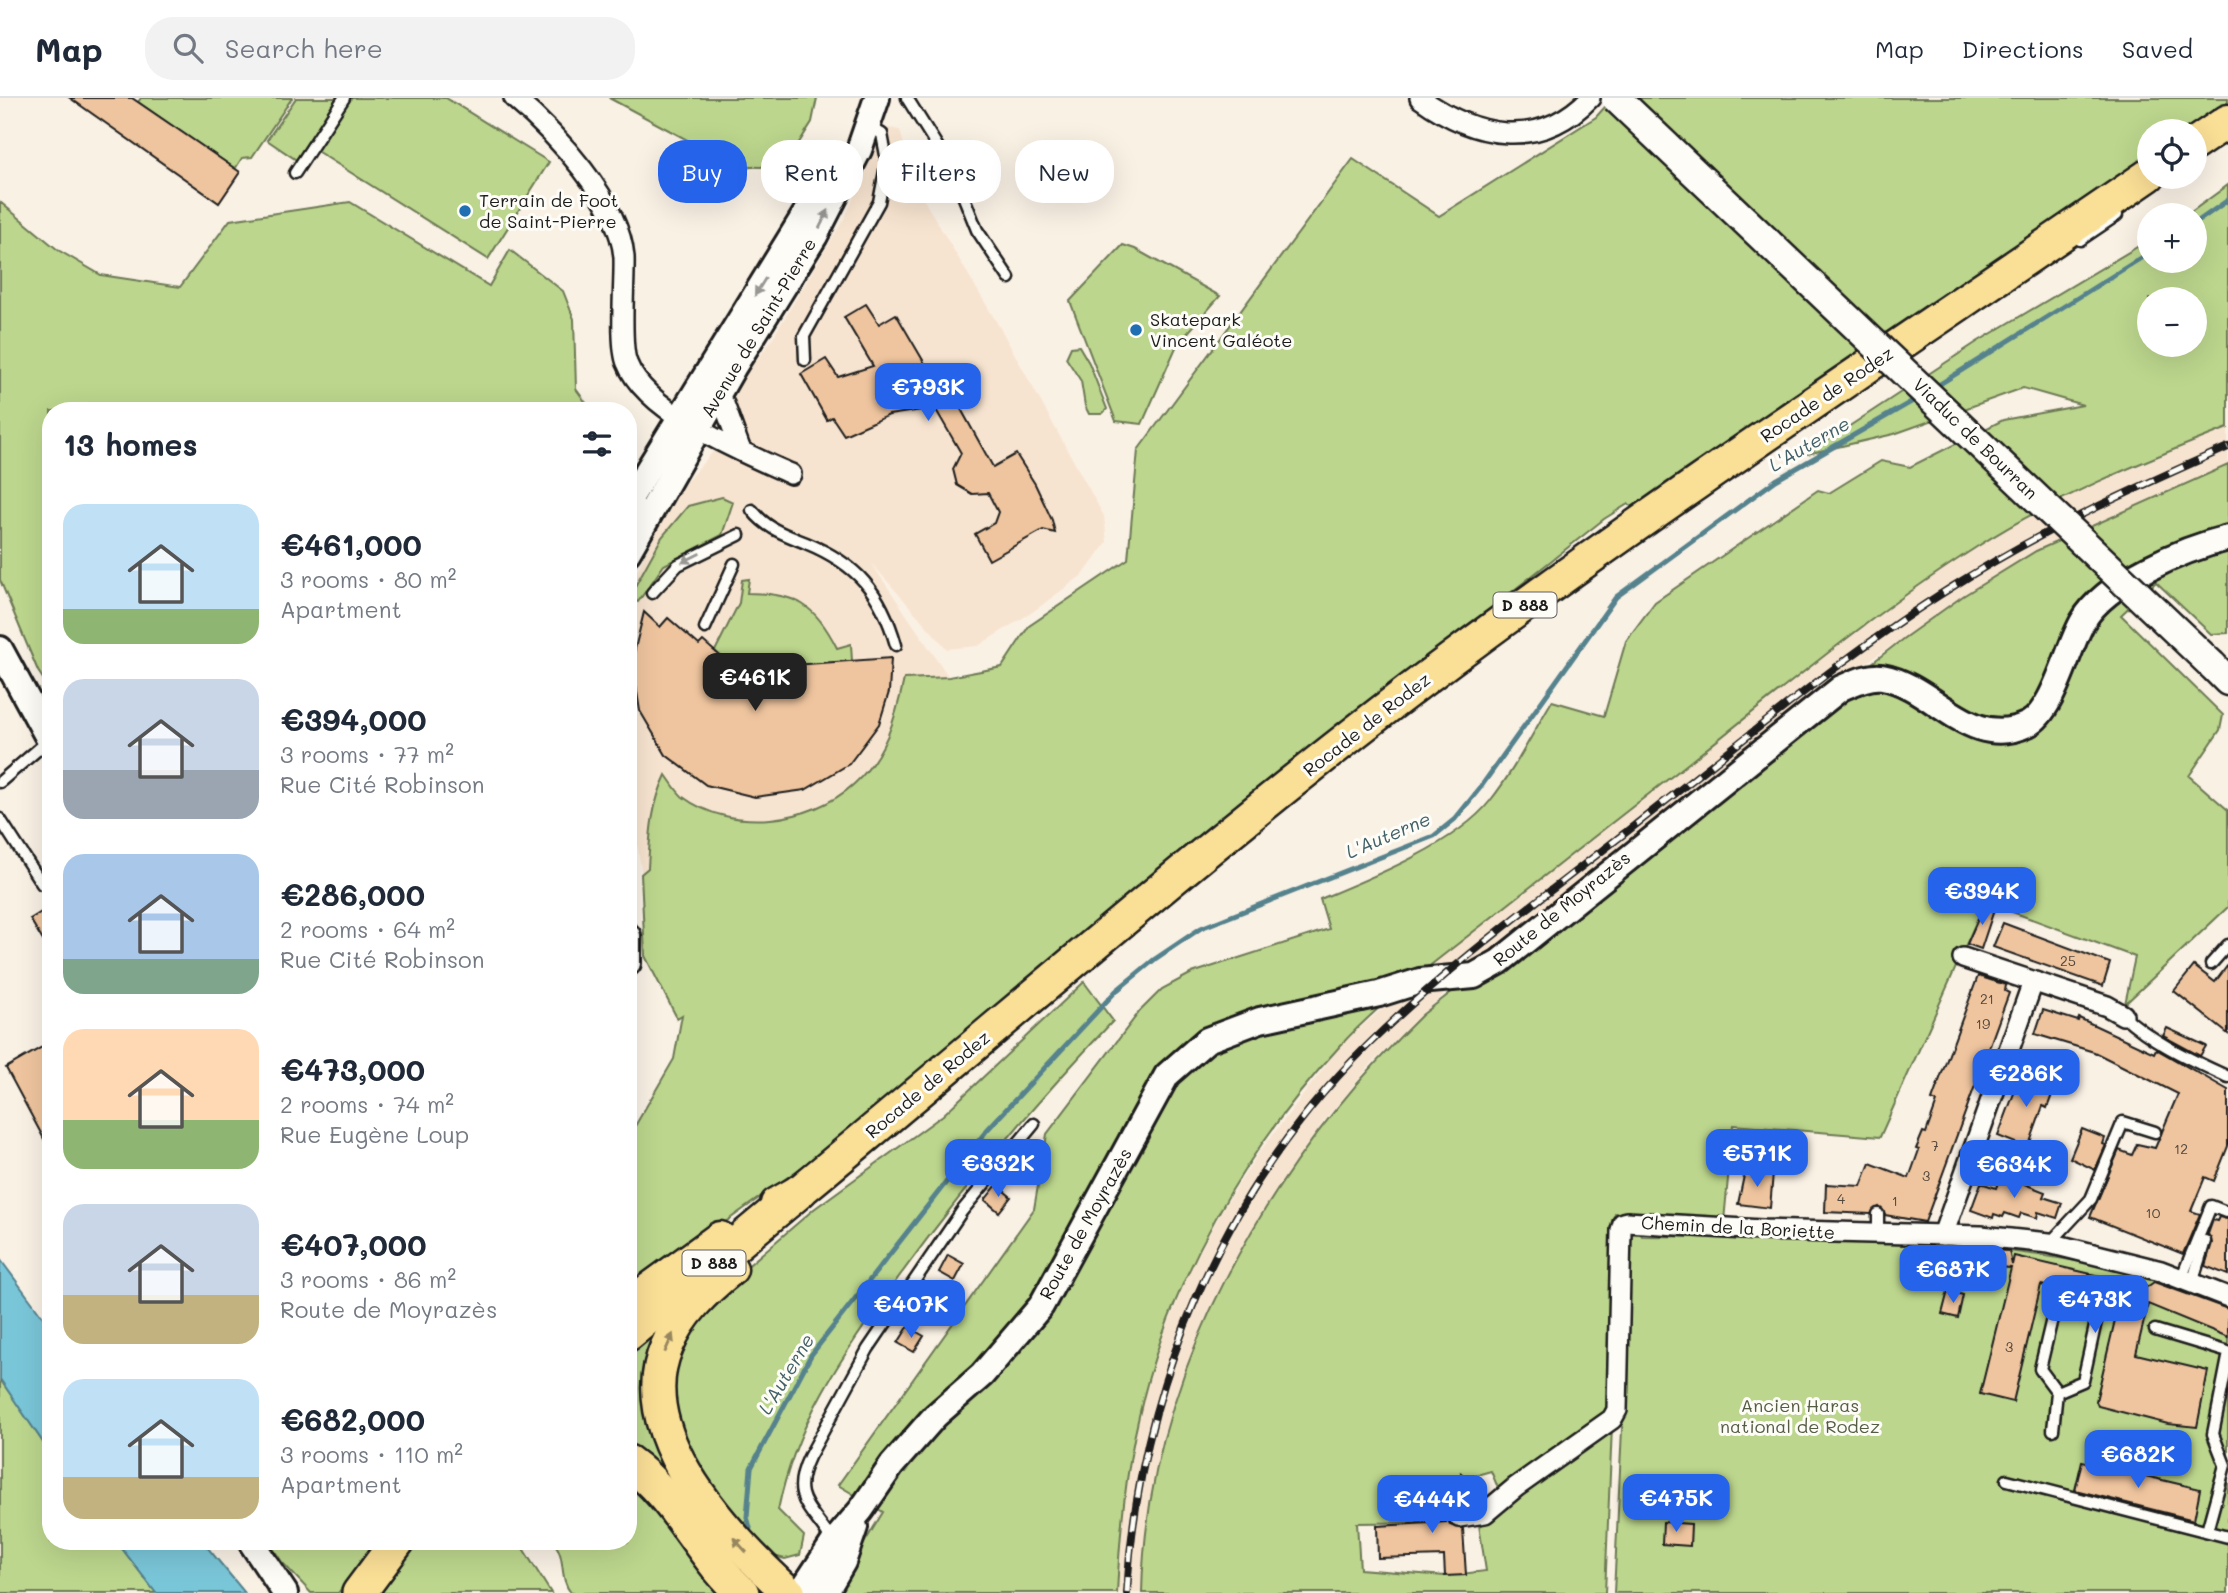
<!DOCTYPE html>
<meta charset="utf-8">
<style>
:root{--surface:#fff;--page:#f2f2f3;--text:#1f2937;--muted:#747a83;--line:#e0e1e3;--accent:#2563eb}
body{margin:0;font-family:Mali,sans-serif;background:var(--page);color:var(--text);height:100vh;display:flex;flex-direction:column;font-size:26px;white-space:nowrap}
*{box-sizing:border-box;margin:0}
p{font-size:23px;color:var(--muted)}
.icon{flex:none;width:38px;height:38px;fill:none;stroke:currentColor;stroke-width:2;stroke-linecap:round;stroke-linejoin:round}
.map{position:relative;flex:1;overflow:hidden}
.panel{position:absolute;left:42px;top:304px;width:595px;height:1148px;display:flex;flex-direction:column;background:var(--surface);border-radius:28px;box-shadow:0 7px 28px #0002}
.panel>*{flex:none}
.hud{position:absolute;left:658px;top:42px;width:665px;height:63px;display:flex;gap:14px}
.fabs{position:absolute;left:2137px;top:21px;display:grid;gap:14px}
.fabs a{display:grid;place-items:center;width:70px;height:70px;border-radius:50%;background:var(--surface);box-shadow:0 7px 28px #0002;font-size:35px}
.price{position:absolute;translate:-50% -60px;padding:0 16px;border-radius:14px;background:var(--accent);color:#fff;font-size:23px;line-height:46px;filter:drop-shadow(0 2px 4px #0008)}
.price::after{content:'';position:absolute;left:50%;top:42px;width:21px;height:16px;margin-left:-10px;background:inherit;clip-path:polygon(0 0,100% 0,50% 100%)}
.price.active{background:#222;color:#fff}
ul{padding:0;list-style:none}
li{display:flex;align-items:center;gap:21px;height:175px;padding:0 21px}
li span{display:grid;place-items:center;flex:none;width:196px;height:140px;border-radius:21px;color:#555}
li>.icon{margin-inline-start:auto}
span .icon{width:84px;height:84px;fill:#fffc;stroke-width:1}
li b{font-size:30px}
h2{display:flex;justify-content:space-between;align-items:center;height:84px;padding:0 21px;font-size:30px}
.pill{padding:0 24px;border-radius:28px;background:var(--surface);box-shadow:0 7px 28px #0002;font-size:24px;line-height:63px}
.pill.active{background:var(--accent);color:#fff}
header{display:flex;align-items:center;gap:42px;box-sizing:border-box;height:98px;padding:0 35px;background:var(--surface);border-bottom:2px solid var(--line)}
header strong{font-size:33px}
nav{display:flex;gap:38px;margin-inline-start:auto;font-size:24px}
.search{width:490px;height:63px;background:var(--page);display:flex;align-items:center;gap:18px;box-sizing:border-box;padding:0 24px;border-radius:28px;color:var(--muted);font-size:26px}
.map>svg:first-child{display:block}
.built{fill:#f7e4d0}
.green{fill:#bcd68d;stroke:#6c7954;stroke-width:2;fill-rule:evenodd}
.water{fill:#7ac6d9;stroke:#54828d;stroke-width:2}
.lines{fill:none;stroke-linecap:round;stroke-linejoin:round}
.stream{stroke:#54828d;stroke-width:5}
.building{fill:#efc59f;stroke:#1c1c1c;stroke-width:2}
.service-casing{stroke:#1c1c1c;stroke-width:15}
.minor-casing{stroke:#1c1c1c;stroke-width:24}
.tertiary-casing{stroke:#1c1c1c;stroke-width:30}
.secondary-casing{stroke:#1c1c1c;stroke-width:33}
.primary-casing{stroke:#1c1c1c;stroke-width:37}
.trunk-casing{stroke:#1c1c1c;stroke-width:38}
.service{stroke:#fdfcf7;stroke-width:10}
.minor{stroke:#fdfcf7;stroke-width:19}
.tertiary{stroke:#fdfcf7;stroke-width:24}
.secondary{stroke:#fdfcf7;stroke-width:28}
.primary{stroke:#fadf96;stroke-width:32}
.trunk{stroke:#fadf96;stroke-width:33}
.rail-casing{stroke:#1c1c1c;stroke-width:8}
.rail{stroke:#fdfcf7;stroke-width:5;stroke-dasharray:16;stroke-linecap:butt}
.secondary-bridge-casing{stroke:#1c1c1c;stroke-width:33;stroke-linecap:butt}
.secondary-bridge{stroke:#fdfcf7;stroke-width:28}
.oneway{fill:#989794}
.oneway2{fill:#96875f}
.poi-dot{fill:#1f6fb2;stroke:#fdfcf7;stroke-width:2.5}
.labels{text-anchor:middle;stroke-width:6;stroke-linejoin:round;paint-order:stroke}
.number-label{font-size:14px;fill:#51463d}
.shield{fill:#fdfcf7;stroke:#605f5e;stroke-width:2}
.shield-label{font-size:16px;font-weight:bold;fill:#1c1c1c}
.poi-label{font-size:18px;fill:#1c1c1c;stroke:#fdfcf7;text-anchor:start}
.street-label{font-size:18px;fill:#1c1c1c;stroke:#fdfcf7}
.park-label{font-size:18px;fill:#545d44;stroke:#fdfcf7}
.water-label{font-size:19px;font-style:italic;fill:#426068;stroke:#fdfcf7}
</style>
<header>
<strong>Map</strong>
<div class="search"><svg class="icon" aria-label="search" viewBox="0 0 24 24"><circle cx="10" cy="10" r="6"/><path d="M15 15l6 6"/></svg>Search here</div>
<nav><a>Map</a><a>Directions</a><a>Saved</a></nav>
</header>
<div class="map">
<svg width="2228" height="1495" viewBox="0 0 2228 1495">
<rect width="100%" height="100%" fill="#faf1e5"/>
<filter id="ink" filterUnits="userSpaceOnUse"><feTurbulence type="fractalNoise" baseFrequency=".0143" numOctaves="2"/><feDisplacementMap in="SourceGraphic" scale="14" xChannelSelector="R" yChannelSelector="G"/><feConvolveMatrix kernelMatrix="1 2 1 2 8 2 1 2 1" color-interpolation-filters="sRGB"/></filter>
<g filter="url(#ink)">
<g class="built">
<polygon points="889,30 900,32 915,87 1002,233 1104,418 1107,444 1084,476 1034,513 978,548 947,551 872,466 949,579 677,920 645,858 643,783 628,691 628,494 669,403 741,322 733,294 770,244 845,119 882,36"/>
<polygon points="2228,330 2228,367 2036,453 1838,583 1476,866 1373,964 1324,1023 1275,1093 1234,1168 1177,1294 1158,1361 1142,1495 1117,1495 1121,1421 1139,1317 1160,1246 1190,1172 1222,1112 1257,1057 1342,946 1438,861 1878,516 1977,448 2071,396"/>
</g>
<g class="green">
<polygon points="141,0 292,0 252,59 242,60 235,71 138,4"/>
<polygon points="296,0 342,0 298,63 267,42"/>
<polygon points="349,0 446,0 549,64 488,161 315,52"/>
<polygon points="609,0 817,0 812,24 790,59 761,69 727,68 710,54"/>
<path d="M1613,0H2228V4L2188,33H2149V60L1635,411L1628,406L1604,421L1200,740L856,1030L628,1194V1040L674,961L682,917L677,920L645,858L641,776L648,770C650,736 651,708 666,677C671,684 677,694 683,699C731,735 811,726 854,686C885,658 896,620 904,581L949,579L1002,569L1029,528L1128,461L1138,352L1353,61L1439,118L1596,19Z"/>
<path d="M2228,87V330C2141,364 2054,399 1975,450C1870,517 1774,598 1676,675C1611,725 1547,776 1482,827C1436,863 1379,905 1340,948C1246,1050 1169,1183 1139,1318C1125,1377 1120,1435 1117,1495H834L883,1414L838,1387L1034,1111L1047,1036L1140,913L1162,891L1192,875L1329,831L1320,801C1371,780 1456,746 1490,703C1514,673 1532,636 1552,603L1604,618L1626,543L1655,504L1818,392L1829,395L1881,363L1910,369L2003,322L2083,307L2023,290L1894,336L1807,356L1977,244L2149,142V163H2194V117H2187ZM2149,201H2194V247H2149Z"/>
<polygon points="0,104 58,152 101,177 180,189 230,122 350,104 489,188 510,152 563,193 574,221 576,291 592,313 51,313 51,593 38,573 0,482"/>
<polygon points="1123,147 1135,151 1220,198 1177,247 1142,326 1116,323 1070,203"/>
<polygon points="1079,248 1089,265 1107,311 1102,316 1089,316 1085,308 1081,283 1066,260 1071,249"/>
<path d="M2228,367V535L2211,536L2156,484L2121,517L2223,617L2220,632L2189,678L2228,712V809L2125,906L2135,859L1985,804L1880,1039L1733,1027L1724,1123L1615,1115L1608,1313L1504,1388L1498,1390L1491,1373L1459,1382L1444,1393L1443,1424L1357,1425L1360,1471L1445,1478L1486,1473L1479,1427L1513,1404L1519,1392L1612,1328L1605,1495H1142C1146,1277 1269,1066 1422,917L1904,540L1963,498L2036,453Z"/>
<polygon points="722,399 733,404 722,437 664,467 638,504 629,499 662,439 688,408"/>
<path d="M749,481L747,495C796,495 815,506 837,550L851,546L852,563L735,571L715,553L739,505L742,482Z"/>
<path d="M1084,884L1113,923C1034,1006 960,1094 893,1187C842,1259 796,1323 778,1412L804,1438L800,1457L785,1461L766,1456L714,1391L685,1347L670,1292L688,1229L729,1184L814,1111L943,1017Z"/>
<path d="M1628,1131L1640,1134L1642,1138C1808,1139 1999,1138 2159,1181C2182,1187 2205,1199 2228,1208V1495H1614L1631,1147L1627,1145Z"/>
<polygon points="666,1220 651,1284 767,1495 753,1495 628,1353 628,1252"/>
<polygon points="0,1281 51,1356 51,1444 117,1444 156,1495 0,1495"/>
<path d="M628,1377L725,1495H571C558,1479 567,1458 553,1444H628Z"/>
<polygon points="269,1444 377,1444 338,1495 311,1495 282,1464"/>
<polygon points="421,1444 519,1444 551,1495 374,1495"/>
</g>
<g class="water">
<polygon points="0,1161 51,1230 51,1356 0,1281"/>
<polygon points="117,1444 203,1444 245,1495 156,1495"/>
</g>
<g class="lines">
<g class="stream">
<polyline points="2194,126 2228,102"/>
<polyline points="1932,291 2149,155"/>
<polyline points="750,1430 747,1419 751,1370 811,1257 987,1032 1116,893 1155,861 1201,830 1434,738 1455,721 1480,690 1616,499 1776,382 1918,300"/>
</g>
</g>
<g class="building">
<polygon points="70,0 132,0 240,74 219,105"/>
<polygon points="866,206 879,226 896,216 934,281 968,284 961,311 993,369 1016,356 1035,386 1052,422 1055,435 1043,432 989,462 975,436 994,425 998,414 988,395 972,396 957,387 953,371 961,355 935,310 889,317 844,337 832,319 827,322 801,276 826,261 838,279 873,268 844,219"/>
<polygon points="644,514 660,529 668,520 699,547 703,543 735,571 891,560 889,594 879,626 849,666 805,692 755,699 706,687 666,657 640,613 632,563"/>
<polygon points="1985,805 1995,809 1981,851 1967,846"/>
<polygon points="51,808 51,856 30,821"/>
<polygon points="2003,825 2110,865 2103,888 1993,849"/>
<polygon points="2228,867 2228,936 2174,893 2194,868 2215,884"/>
<polygon points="1978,878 2006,887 2005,893 2009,895 1925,1124 1885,1117 1879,1109 1871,1116 1825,1114 1826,1086 1861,1088 1870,1065 1909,1080 1919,1052 1916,1051 1923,1034 1926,1035 1937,1004 1932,1002"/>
<polygon points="2043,912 2078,923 2079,920 2154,955 2156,951 2228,992 2228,1048 2214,1083 2205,1079 2191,1113 2200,1116 2183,1156 2090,1119 2119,1052 2132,1057 2137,1046 2155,1050 2178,996 2094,954 2035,936"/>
<polygon points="2167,930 2206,948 2200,958 2163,938"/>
<polygon points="44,948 51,961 51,1054 6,970"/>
<polygon points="2022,974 2056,986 2047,1010 2043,1008 2028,1050 1998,1038"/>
<polygon points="2082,1031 2105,1040 2103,1046 2106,1047 2095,1072 2070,1060"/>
<polygon points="1745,1073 1773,1075 1770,1110 1738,1106"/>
<polygon points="2001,1077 2045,1094 2043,1099 2062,1105 2057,1120 2038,1114 2037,1120 2021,1115 2019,1120 2005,1115 2003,1119 1994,1116 1993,1120 1971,1112 1981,1085 1996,1090"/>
<polygon points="997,1087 1011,1099 999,1114 985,1102"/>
<polygon points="2219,1119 2228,1121 2228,1177 2205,1168 2212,1145 2208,1136 2213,1122 2217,1123"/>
<polygon points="1919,1149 2009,1153 2012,1167 2014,1158 2147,1189 2154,1184 2228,1211 2228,1239 2148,1206 2136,1256 2208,1273 2197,1329 2168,1326 2098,1308 2096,1303 2119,1205 2041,1187 2013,1304 1980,1296 2011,1170 1918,1164"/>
<polygon points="948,1157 964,1166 955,1183 939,1174"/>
<polygon points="1948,1193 1963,1197 1958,1220 1942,1216"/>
<polygon points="908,1229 924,1238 914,1254 898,1245"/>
<polygon points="2082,1363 2200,1391 2194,1422 2075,1392"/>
<polygon points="1461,1375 1482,1393 1484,1400 1480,1403 1456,1407 1447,1415 1450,1427 1463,1431 1466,1477 1445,1478 1444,1458 1378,1460 1377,1428 1446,1424 1444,1393 1462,1392"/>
<polygon points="1663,1424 1691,1426 1690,1448 1662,1446"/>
</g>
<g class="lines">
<g class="service-casing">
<g id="service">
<polyline points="907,0 954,75 977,132 1009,180"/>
<polyline points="295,75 344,0"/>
<polyline points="2080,142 2117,117"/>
<polyline points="805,262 804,238 879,104 887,63 882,36 868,28"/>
<path d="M752,412C767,431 784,436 806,445C857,466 881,494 896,547"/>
<polyline points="628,424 639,406"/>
<polyline points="652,495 678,467 739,437"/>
<polyline points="705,530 734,466"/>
<polyline points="0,684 49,642"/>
<polyline points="0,721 42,786"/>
<polyline points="2211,866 2228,847"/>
<path d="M2123,917C2153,945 2190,961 2228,979"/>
<polyline points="1878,1116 1878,1137"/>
<polyline points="2050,1145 2091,1101 2123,1024 2155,1034"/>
<polyline points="2181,1181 2211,1108 2226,1114"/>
<polyline points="2192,1185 2205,1143"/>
<polyline points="2155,1232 2228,1254"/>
<polyline points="2053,1332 2057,1294 2083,1283 2097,1219 2055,1208 2040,1271 2057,1294"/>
<polyline points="2007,1382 2228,1439"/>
<polyline points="2207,1433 2225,1367 2213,1336 2228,1260"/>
<path d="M833,1445C813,1410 788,1403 809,1359L868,1251L962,1113L1034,1026"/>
</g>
</g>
<g class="minor-casing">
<g id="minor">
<path d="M514,0C555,35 619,102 624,159C625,183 619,246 627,265C646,315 744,355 791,376"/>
<path d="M1420,0C1474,39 1538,54 1590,0"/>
<polyline points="705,295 724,306 741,353"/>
<polyline points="1963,860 2107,908 2123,917"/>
<polyline points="1943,1137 2033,884"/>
<polyline points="1459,1419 1485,1415 1516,1389 1612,1321 1617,1312 1621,1132 1623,1125 1627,1124 1762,1132 1981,1138 2049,1145 2161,1173 2228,1199"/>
</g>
</g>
<g class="tertiary-casing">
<g id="tertiary">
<polyline points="628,404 834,69"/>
<polyline points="628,454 733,270 815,138 859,52 877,0"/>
<polyline points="0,551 51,645"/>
<polyline points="628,838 628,865"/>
<polyline points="251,1444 285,1495"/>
<path d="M800,1495L833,1445L861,1412L892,1367L935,1318L982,1277L1041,1208L1167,977L1207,942L1260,922L1379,896L1420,883L1474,878L1499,864L1841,590C1853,585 1869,577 1882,579C1935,588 1969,654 2028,626C2054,613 2068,548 2083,523C2106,483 2184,451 2228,440"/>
<polyline points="825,1495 843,1464 855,1429"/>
</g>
</g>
<g class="secondary-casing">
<polyline id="secondary" points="2212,567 2228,583"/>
</g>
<g class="primary-casing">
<g id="primary">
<polyline points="2194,46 2228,23"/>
<path d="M777,1106L800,1093C1016,915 1227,728 1451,561C1678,392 1916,237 2149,77"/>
<path d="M731,1171C705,1192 680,1216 667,1248C628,1337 729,1440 789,1495"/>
<polyline points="628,1207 720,1140"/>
</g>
</g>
<g class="trunk-casing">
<g id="trunk">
<polyline points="628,1236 800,1093"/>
<path d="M628,1364C677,1399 699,1456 742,1495"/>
<polyline points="359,1495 397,1444"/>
</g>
</g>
<use href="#service" class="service"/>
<use href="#minor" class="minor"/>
<use href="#tertiary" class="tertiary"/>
<use href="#secondary" class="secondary"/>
<use href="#primary" class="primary"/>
<use href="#trunk" class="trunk"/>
<g class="rail-casing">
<path id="rail" d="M1127,1495C1138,1292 1221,1092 1367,948C1456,860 1560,787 1658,709C1754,634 1848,554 1952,489C2040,433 2133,391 2228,349"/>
</g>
<use href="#rail" class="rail"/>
<g class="secondary-bridge-casing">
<polyline id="secondary-bridge" points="1616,0 2212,567"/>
</g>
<use href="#secondary-bridge" class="secondary-bridge"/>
</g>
<defs><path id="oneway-solid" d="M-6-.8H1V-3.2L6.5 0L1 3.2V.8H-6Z" transform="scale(1.75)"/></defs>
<g class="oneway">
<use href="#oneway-solid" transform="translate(824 121) rotate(-63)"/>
<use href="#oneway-solid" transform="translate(760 189) rotate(122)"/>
<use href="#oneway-solid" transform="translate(691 460) rotate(153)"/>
</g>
<g class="oneway2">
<use href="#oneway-solid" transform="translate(669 1245) rotate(-66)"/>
<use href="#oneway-solid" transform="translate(740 1447) rotate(-132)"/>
</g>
</g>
<g class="poi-dot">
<circle cx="465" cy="113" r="7"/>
<circle cx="1136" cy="232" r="7"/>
</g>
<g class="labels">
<g class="number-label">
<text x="2068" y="868">25</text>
<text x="1987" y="906">21</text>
<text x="1983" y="931">19</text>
<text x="1935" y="1053">7</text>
<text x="2181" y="1056">12</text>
<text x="1926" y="1083">3</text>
<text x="1841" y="1106">4</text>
<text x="1895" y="1108">1</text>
<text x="2153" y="1120">10</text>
<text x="2009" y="1254">3</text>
</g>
<g class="shield">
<rect x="1493.5" y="494.5" width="63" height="25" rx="5"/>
<rect x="682.5" y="1152.5" width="63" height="25" rx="5"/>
</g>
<g class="shield-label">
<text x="1525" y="513">D 888</text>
<text x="714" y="1171">D 888</text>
</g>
<g class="poi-label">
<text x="479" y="109">Terrain de Foot<tspan x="479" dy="21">de Saint-Pierre</tspan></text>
<text x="1150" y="228">Skatepark<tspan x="1150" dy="21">Vincent Galéote</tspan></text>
</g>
<g class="street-label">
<text transform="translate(759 230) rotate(-59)" y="6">Avenue de Saint-Pierre</text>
<text transform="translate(1827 297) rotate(-34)" y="6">Rocade de Rodez</text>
<text transform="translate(1975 341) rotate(44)" y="6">Viaduc de Bourran</text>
<text transform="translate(1367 627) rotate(-38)" y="6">Rocade de Rodez</text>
<text transform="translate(1562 811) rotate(-39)" y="6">Route de Moyrazès</text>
<text transform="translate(928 987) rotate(-40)" y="6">Rocade de Rodez</text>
<text transform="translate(1086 1126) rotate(-61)" y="6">Route de Moyrazès</text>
<text transform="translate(1738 1130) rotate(3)" y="6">Chemin de la Boriette</text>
</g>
<g class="park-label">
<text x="1800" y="1314">Ancien Haras<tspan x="1800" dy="21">national de Rodez</tspan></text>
</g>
<g class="water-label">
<text transform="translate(1809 346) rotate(-30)" y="7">L'Auterne</text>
<text transform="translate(1388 737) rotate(-23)" y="7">L'Auterne</text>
<text transform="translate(786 1276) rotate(-59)" y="7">L'Auterne</text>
</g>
</g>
</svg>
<div class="fabs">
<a><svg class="icon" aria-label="locate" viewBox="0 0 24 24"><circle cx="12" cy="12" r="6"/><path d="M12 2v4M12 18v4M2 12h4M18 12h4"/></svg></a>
<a>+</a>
<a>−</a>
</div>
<b class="price" style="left:928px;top:325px">€793K</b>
<b class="price active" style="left:755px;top:615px">€461K</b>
<b class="price" style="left:1982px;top:829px">€394K</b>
<b class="price" style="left:2026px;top:1011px">€286K</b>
<b class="price" style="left:1757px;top:1091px">€571K</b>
<b class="price" style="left:998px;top:1101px">€332K</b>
<b class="price" style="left:2014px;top:1102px">€634K</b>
<b class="price" style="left:1953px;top:1207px">€687K</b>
<b class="price" style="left:2095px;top:1237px">€473K</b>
<b class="price" style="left:911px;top:1242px">€407K</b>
<b class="price" style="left:2138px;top:1392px">€682K</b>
<b class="price" style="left:1676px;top:1436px">€475K</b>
<b class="price" style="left:1432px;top:1437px">€444K</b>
<div class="hud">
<a class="pill active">Buy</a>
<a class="pill">Rent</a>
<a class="pill">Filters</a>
<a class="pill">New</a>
</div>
<section class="panel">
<h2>13 homes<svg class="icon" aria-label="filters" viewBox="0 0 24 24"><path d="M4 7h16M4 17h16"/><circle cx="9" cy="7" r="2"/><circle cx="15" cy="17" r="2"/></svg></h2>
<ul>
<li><span style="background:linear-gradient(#bfe0f5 75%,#8fb573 0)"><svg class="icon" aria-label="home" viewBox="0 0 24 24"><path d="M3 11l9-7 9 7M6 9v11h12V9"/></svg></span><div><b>€461,000</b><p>3 rooms · 80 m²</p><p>Apartment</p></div></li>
<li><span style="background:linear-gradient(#c9d6e8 65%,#9aa5b1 0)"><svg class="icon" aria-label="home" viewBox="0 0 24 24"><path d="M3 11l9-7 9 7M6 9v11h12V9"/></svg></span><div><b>€394,000</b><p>3 rooms · 77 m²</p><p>Rue Cité Robinson</p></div></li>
<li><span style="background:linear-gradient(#a9c7e8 75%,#7fa58c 0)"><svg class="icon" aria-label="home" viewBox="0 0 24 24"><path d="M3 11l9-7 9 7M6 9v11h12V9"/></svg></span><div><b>€286,000</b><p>2 rooms · 64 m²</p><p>Rue Cité Robinson</p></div></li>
<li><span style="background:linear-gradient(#ffd9b3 65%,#8fb573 0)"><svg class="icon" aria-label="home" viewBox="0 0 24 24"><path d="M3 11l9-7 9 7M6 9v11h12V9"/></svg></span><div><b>€473,000</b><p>2 rooms · 74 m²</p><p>Rue Eugène Loup</p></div></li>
<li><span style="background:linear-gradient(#c9d6e8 65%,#c2b280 0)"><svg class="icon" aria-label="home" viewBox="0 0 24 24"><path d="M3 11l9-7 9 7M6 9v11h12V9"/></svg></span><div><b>€407,000</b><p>3 rooms · 86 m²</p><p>Route de Moyrazès</p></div></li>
<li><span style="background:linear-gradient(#bfe0f5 70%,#c2b280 0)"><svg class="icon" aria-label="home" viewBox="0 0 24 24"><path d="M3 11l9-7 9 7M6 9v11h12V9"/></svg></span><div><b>€682,000</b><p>3 rooms · 110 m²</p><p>Apartment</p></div></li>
</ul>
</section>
</div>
